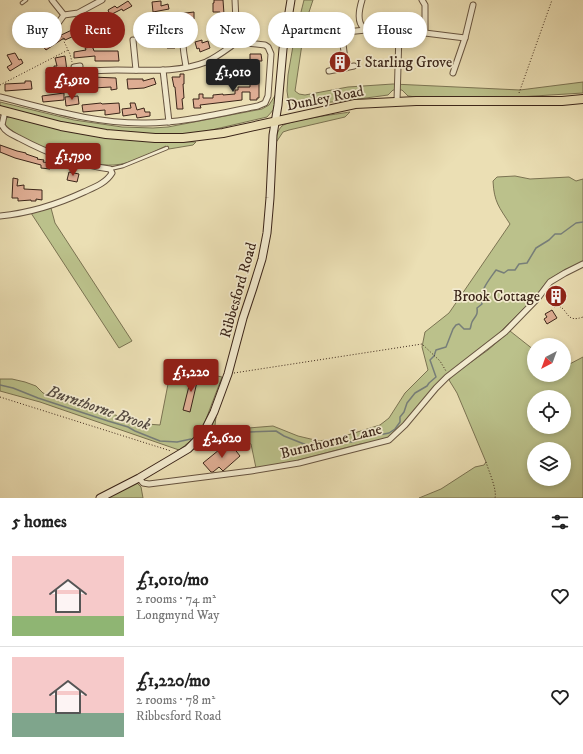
<!DOCTYPE html>
<meta charset="utf-8">
<style>
:root{--surface:#fff;--page:#f6f6f6;--text:#222;--muted:#767676;--line:#e0e0e0;--accent:#8f2418}
body{margin:0;font-family:"IM FELL DW Pica",serif;background:var(--page);color:var(--text);height:100vh;display:flex;flex-direction:column;font-size:15px;white-space:nowrap}
*{box-sizing:border-box;margin:0}
p{font-size:13px;color:var(--muted)}
.icon{flex:none;width:22px;height:22px;fill:none;stroke:currentColor;stroke-width:2;stroke-linecap:round;stroke-linejoin:round}
.map{position:relative;height:498px;overflow:hidden}
.details{display:flex;flex-direction:column;background:var(--surface);flex:1}
.details>*{flex:none}
.top-card{position:absolute;left:12px;top:12px;width:559px;height:36px;display:flex;gap:8px}
.needle{width:26px;rotate:221deg}
.tools{position:absolute;left:527px;top:338px;display:grid;gap:8px}
.tools a{display:grid;place-items:center;width:44px;height:44px;border-radius:50%;background:var(--surface);box-shadow:0 2px 6px #0003;font-size:20px}
.price{position:absolute;translate:-50% -34px;padding:0 9px;border-radius:4px;background:var(--accent);color:#fff;font-size:13px;line-height:26px;filter:drop-shadow(0 1px 2px #0008)}
.price::after{content:'';position:absolute;left:50%;top:24px;width:12px;height:9px;margin-left:-6px;background:inherit;clip-path:polygon(0 0,100% 0,50% 100%)}
.price.selected{background:#222;color:#fff}
ul{padding:0;list-style:none}
li{display:flex;align-items:center;gap:12px;height:100px;padding:0 12px}
li+li{border-top:1px solid var(--line)}
li span{display:grid;place-items:center;flex:none;width:112px;height:80px;border-radius:0px;color:#555}
li>.icon{margin-inline-start:auto}
span .icon{width:48px;height:48px;fill:#fffc;stroke-width:1}
li b{font-size:17px}
h2{display:flex;justify-content:space-between;align-items:center;height:48px;padding:0 12px;font-size:17px}
.chip{padding:0 14px;border-radius:18px;background:var(--surface);box-shadow:0 2px 6px #0003;font-size:14px;line-height:36px}
.chip.selected{background:var(--accent);color:#fff}
.map>svg:first-child{display:block}
.green{fill:#bbc18b;stroke:#7b7352;fill-rule:evenodd}
.lines{fill:none;stroke-linecap:round;stroke-linejoin:round}
.stream{stroke:#777e79;stroke-width:1.5}
.building{fill:#dead93;stroke:#3b2519}
.lane-casing{stroke:#675440;stroke-width:4.5}
.street-casing{stroke:#675440;stroke-width:7}
.secondary-casing{stroke:#3b2519;stroke-width:9}
.primary-casing{stroke:#3b2519;stroke-width:10}
.path{stroke:#3b2519;stroke-width:1;stroke-dasharray:1 2;stroke-linecap:butt}
.lane{stroke:#f2eace;stroke-width:2.5}
.street{stroke:#f2eace;stroke-width:5}
.secondary{stroke:#f2eace;stroke-width:7}
.primary{stroke:#ebdfb4;stroke-width:8}
.labels{text-anchor:middle;stroke-width:3.5;stroke-linejoin:round;paint-order:stroke}
.poi-label{font-size:15px;fill:#3b2519;stroke:#f2eace;text-anchor:start}
.street-label{font-size:15px;fill:#3b2519;stroke:#f2eace}
.water-label{font-size:16px;font-style:italic;fill:#544a41;stroke:#f2eace}
</style>
<div class="map">
<svg width="583" height="498" viewBox="0 0 583 498">
<rect width="100%" height="100%" fill="#ebdfb4"/>
<filter id="stains"><feTurbulence type="fractalNoise" baseFrequency=".005" numOctaves="4"/><feColorMatrix values="0 0 0 0 .2 0 0 0 0 .09 0 0 0 0 .02 0 0 0 .5 -.17"/></filter>
<radialGradient id="worn" r=".72"><stop offset=".6" stop-color="#630" stop-opacity="0"/><stop offset="1" stop-color="#630" stop-opacity=".3"/></radialGradient>
<g class="green">
<polygon points="304,0 313,0 305,24 295,91 299,94 305,95 348,87 393,84 520,90 583,82 583,93 518,97 416,97 408,96 402,90 393,90 388,95 344,101 294,105 288,98 287,91 288,75 294,40"/>
<polygon points="276,94 275,108 267,117 207,131 175,135 130,134 75,126 0,106 0,102 74,120 122,127 153,128 168,127 262,109 269,105"/>
<path d="M350,112L345,117L289,130L283,132L275,144C276,137 277,131 282,126C289,120 338,114 350,112Z"/>
<path d="M12,116L111,138L147,141L196,142L193,145L169,149L166,146C150,153 132,164 114,165C87,167 26,144 6,126L5,123L6,118Z"/>
<path d="M515,176L530,179L569,177L576,181L583,179V263L566,269L548,280L534,298L495,337L440,380L399,428L389,437L384,440L360,444L295,461L256,468L251,444C237,436 219,437 203,439L216,417L215,425L212,431L273,426L298,436L319,441L338,438L380,425L389,418L405,393L428,370L422,347L425,332L449,313L510,224C499,207 494,202 493,181L497,177Z"/>
<polygon points="51,208 55,223 132,341 119,348 31,213"/>
<path d="M510,331L534,350V375H564V367L583,357V498H419L441,489L475,467L484,465L486,462L457,393L449,380L450,379V377L488,350ZM534,397H564V427H534ZM534,449H564V479H534Z"/>
<polygon points="176,369 193,371 222,377 203,427 197,436 179,450 40,402 0,391 0,379 12,379 25,382 36,386 43,393 62,400 147,424 160,425 169,379"/>
<polygon points="136,482 141,487 143,498 107,498"/>
</g>
<g class="lines">
<g class="stream">
<polyline points="0,385 13,388 38,398 108,421 128,427 135,431 160,441 177,442 191,439"/>
<path d="M208,435L222,433L276,431L284,436L309,446H316L333,441L353,442L363,438L389,433L395,429L400,422V417L404,412L407,403L415,393L427,386L429,383L436,377L430,360L434,356L436,350L446,347L453,329L456,325L459,324L464,329H470C471,327 471,324 472,322C475,316 478,316 477,308L482,304C479,291 489,280 496,270L504,273L508,270H515L519,264L527,263L536,248L549,240L555,234H561L576,223L583,222"/>
</g>
</g>
<g class="building">
<polygon points="214,0 223,0 224,14 226,14 226,20 228,20 230,35 228,35 228,39 223,39 222,32 223,32 222,24 220,24 220,12 213,12 213,3 214,3"/>
<polygon points="128,1 132,6 123,11 122,9 110,15 108,10 115,6 117,8"/>
<polygon points="161,1 161,6 168,4 169,9 153,12 152,2"/>
<polygon points="194,12 194,19 184,19 184,20 174,22 175,48 167,48 164,21 170,21 169,15"/>
<polygon points="81,23 84,28 74,34 74,36 65,40 64,38 46,50 41,44 49,38 50,39 57,35 59,36 74,29 73,27"/>
<polygon points="202,40 202,43 208,41 210,48 200,52 199,48 197,49 195,42"/>
<polygon points="91,47 93,48 94,51 118,51 119,61 95,61 95,56 74,58 74,52 86,50 85,48"/>
<polygon points="15,53 19,60 21,59 23,63 10,71 7,67 12,64 7,55"/>
<polygon points="250,54 261,54 262,61 250,61"/>
<polygon points="65,56 66,63 68,82 56,83 55,77 47,77 46,72 49,72 49,70 54,70 54,66 57,66 55,58"/>
<polygon points="259,69 259,98 257,98 257,100 250,100 250,92 242,92 242,100 200,105 201,108 194,108 193,99 199,99 199,94 203,94 203,98 213,98 213,95 223,94 223,95 235,94 235,90 238,90 238,87 250,87 250,70"/>
<polygon points="180,74 184,74 184,84 183,84 184,98 182,99 183,109 177,109 175,87 174,87 172,77 180,77"/>
<polygon points="92,77 116,78 117,89 111,90 111,87 93,88"/>
<polygon points="154,78 156,84 144,88 128,89 127,79 143,79 143,81"/>
<polygon points="25,81 31,81 32,89 5,91 5,84 25,83"/>
<polygon points="64,93 64,100 43,102 42,96"/>
<polygon points="78,96 79,104 66,106 65,97"/>
<polygon points="101,103 102,104 119,103 120,113 105,115 105,110 83,112 82,105"/>
<polygon points="130,103 135,103 137,110 144,108 145,112 150,112 150,116 137,118 136,114 123,116 122,109 131,108"/>
<polygon points="0,145 17,151 26,153 26,154 38,158 37,159 44,160 43,162 51,163 50,169 41,168 41,165 15,158 0,152"/>
<polygon points="69,172 79,174 77,182 67,180"/>
<polygon points="13,178 18,179 17,186 24,185 24,189 42,190 42,200 36,199 36,201 31,201 31,200 18,201 18,198 12,198"/>
<polygon points="557,288 562,299 556,303 550,293"/>
<polygon points="552,310 557,318 547,324 544,319 547,317 545,314"/>
<polygon points="192,374 201,377 199,382 197,382 190,412 183,410"/>
<polygon points="225,445 229,450 233,447 240,456 223,471 219,467 213,472 211,472 203,463"/>
</g>
<g class="lines">
<g class="lane-casing">
<g id="lane">
<polyline points="22,3 26,0"/>
<polyline points="110,169 123,166 167,148"/>
</g>
</g>
<g class="street-casing">
<g id="street">
<polyline points="52,0 64,15 78,13 102,0"/>
<polyline points="235,0 237,42"/>
<path d="M362,0C351,36 372,31 399,33L397,101"/>
<polyline points="422,0 425,5 425,33"/>
<polyline points="399,33 425,33 465,38"/>
<polyline points="133,40 136,70"/>
<polyline points="25,42 56,26 64,15"/>
<path d="M186,67C185,57 179,38 188,31"/>
<polyline points="346,68 342,36 346,32 366,30"/>
<polyline points="163,70 169,122"/>
<polyline points="329,71 354,66"/>
<polyline points="453,73 465,38 473,5"/>
<path d="M0,97C48,109 96,124 146,123C183,123 221,113 258,106L265,103L268,96L271,54L268,47L265,45L237,42C227,49 217,57 206,62C178,73 146,70 117,70C103,70 89,71 74,72V67L80,66"/>
<path d="M0,216C31,213 56,205 84,192C95,187 106,183 112,173L110,169C78,165 47,153 19,138C13,135 5,132 2,125L5,111"/>
<polyline points="139,478 143,483 149,484 251,471 299,463 389,440 405,425 436,388 447,377 505,332 538,298 550,282 565,273 583,264"/>
</g>
</g>
<g class="secondary-casing">
<polyline id="secondary" points="100,498 139,478 188,449 203,434 214,412 228,374 243,318 253,288 262,259 267,233 270,198 273,135 278,105 283,49 291,0"/>
</g>
<g class="primary-casing">
<polyline id="primary" points="0,110 61,126 106,134 155,138 183,138 223,133 355,104 416,101 562,101 583,99"/>
</g>
<g class="path">
<polyline points="59,31 70,54 72,62"/>
<polyline points="0,85 68,50"/>
<polyline points="519,93 552,0"/>
<path d="M554,307L559,306C569,311 566,323 583,317"/>
<polyline points="234,373 422,344 440,361 446,371"/>
<polyline points="0,397 171,451"/>
<path d="M486,462C489,472 497,489 495,498"/>
</g>
<use href="#lane" class="lane"/>
<use href="#street" class="street"/>
<use href="#secondary" class="secondary"/>
<use href="#primary" class="primary"/>
</g>
<defs>
<g id="building-disc" transform="scale(1.15)"><circle r="9.5" fill="#8f2418" stroke="#f2eace"/><path d="M-4-6H4V6H1V3H-1V6H-4ZM-2.5-4.3h1.7v1.8h-1.7ZM.8-4.3h1.7v1.8H.8ZM-2.5-1h1.7V.8h-1.7ZM.8-1h1.7V.8H.8Z" fill="#fff"/></g>
</defs>
<g fill-rule="evenodd">
<use href="#building-disc" x="340" y="62"/>
<use href="#building-disc" x="556" y="296"/>
</g>
<g class="labels">
<g class="poi-label">
<text x="356" y="67">1 Starling Grove</text>
<text x="540" y="301" text-anchor="end">Brook Cottage</text>
</g>
<g class="street-label">
<text transform="translate(325 98) rotate(-11)" y="5">Dunley Road</text>
<text transform="translate(238 290) rotate(-74)" y="5">Ribbesford Road</text>
<text transform="translate(331 441) rotate(-14)" y="5">Burnthorne Lane</text>
</g>
<g class="water-label">
<text transform="translate(99 407) rotate(19)" y="6">Burnthorne Brook</text>
</g>
</g>
<rect width="100%" height="100%" filter="url(#stains)"/>
<rect width="100%" height="100%" fill="url(#worn)"/>
</svg>
<div class="tools">
<a><svg class="needle" viewBox="-14 -14 28 28"><path d="M0-13l5 13h-10z" fill="#e53935"/><path d="M0 13l5-13h-10z" fill="#767676"/></svg></a>
<a><svg class="icon" aria-label="locate" viewBox="0 0 24 24"><circle cx="12" cy="12" r="6"/><path d="M12 2v4M12 18v4M2 12h4M18 12h4"/></svg></a>
<a><svg class="icon" aria-label="layers" viewBox="0 0 24 24"><path d="M12 4l9 5-9 5-9-5zM3 14l9 5 9-5"/></svg></a>
</div>
<b class="price selected" style="left:233px;top:93px">£1,010</b>
<b class="price" style="left:72px;top:101px">£1,910</b>
<b class="price" style="left:73px;top:177px">£1,790</b>
<b class="price" style="left:191px;top:393px">£1,220</b>
<b class="price" style="left:222px;top:459px">£2,620</b>
<div class="top-card">
<a class="chip">Buy</a>
<a class="chip selected">Rent</a>
<a class="chip">Filters</a>
<a class="chip">New</a>
<a class="chip">Apartment</a>
<a class="chip">House</a>
</div>
</div>
<section class="details">
<h2>5 homes<svg class="icon" aria-label="filters" viewBox="0 0 24 24"><path d="M4 7h16M4 17h16"/><circle cx="9" cy="7" r="2"/><circle cx="15" cy="17" r="2"/></svg></h2>
<ul>
<li><span style="background:linear-gradient(#f6c9c9 75%,#8fb573 0)"><svg class="icon" aria-label="home" viewBox="0 0 24 24"><path d="M3 11l9-7 9 7M6 9v11h12V9"/></svg></span><div><b>£1,010/mo</b><p>2 rooms · 74 m²</p><p>Longmynd Way</p></div><svg class="icon" aria-label="heart" viewBox="0 0 24 24"><path d="M12 20l-8-8c-3-5 5-10 8-4 3-6 11-1 8 4z"/></svg></li>
<li><span style="background:linear-gradient(#f6c9c9 70%,#7fa58c 0)"><svg class="icon" aria-label="home" viewBox="0 0 24 24"><path d="M3 11l9-7 9 7M6 9v11h12V9"/></svg></span><div><b>£1,220/mo</b><p>2 rooms · 78 m²</p><p>Ribbesford Road</p></div><svg class="icon" aria-label="heart" viewBox="0 0 24 24"><path d="M12 20l-8-8c-3-5 5-10 8-4 3-6 11-1 8 4z"/></svg></li>
</ul>
</section>
